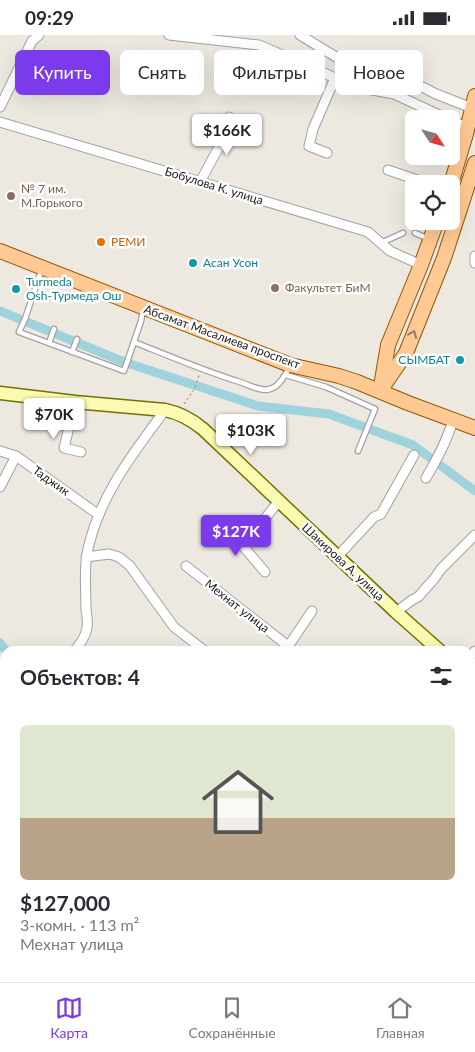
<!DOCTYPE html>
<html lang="ru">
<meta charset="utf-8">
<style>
:root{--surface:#fff;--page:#f7f7f7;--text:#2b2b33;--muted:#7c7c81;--line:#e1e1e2;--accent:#7c3aed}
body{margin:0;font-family:Lato,sans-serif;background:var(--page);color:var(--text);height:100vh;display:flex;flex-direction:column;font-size:19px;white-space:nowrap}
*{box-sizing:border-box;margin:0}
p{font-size:16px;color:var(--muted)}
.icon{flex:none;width:28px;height:28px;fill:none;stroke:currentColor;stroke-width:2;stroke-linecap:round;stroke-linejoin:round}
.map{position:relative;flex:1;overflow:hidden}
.details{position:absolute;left:0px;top:611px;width:475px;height:336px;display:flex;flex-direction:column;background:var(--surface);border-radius:15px 15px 0 0;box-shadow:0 5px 20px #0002}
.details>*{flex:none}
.hud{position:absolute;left:15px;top:15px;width:445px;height:45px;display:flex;gap:10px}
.needle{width:32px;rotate:126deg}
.fabs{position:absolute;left:405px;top:75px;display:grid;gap:10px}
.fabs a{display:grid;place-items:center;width:55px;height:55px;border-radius:8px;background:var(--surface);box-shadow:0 5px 20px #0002;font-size:25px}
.price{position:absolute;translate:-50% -42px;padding:0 11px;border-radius:5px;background:#fff;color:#222;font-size:16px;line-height:32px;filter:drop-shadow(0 1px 2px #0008)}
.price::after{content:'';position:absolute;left:50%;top:30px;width:15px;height:11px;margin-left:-8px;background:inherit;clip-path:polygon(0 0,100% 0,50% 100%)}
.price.current{background:var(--accent);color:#fff}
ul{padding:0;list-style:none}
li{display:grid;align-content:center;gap:10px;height:265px;padding:0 20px}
li span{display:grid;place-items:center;height:155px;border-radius:8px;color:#555}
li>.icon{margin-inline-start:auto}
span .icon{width:90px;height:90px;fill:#fffc;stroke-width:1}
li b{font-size:21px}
h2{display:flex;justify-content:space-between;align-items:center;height:60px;padding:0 20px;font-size:21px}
.chip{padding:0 18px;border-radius:8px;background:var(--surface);box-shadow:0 5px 20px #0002;font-size:18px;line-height:45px}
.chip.current{background:var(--accent);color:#fff}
.status{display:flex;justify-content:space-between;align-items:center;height:35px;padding:0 25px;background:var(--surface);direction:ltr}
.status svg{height:14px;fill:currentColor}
.menu{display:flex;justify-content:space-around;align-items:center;height:70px;border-top:1px solid var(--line);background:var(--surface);font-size:14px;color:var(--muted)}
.menu a{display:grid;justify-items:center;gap:2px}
.menu .current{color:var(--accent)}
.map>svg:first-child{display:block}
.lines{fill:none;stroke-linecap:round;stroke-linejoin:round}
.canal{stroke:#9ed3dd;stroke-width:9}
.lane-casing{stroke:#a2a2a2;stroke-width:7}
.street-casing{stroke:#a2a2a2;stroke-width:11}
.secondary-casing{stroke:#6f7301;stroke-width:15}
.primary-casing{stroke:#925700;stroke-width:16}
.path{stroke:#fe6560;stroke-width:1;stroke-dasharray:2.5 2.5;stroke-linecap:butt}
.lane{stroke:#fff;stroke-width:4.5}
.street{stroke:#fff;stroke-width:9}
.secondary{stroke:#fbfab0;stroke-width:12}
.primary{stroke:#ffc993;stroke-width:14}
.oneway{stroke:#987b5d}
.education-dot{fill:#8d6e63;stroke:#fff;stroke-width:2}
.food-dot{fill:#e8710a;stroke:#fff;stroke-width:2}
.culture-dot{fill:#0f9aa8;stroke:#fff;stroke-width:2}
.labels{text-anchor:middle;stroke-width:5;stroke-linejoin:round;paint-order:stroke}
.street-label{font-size:12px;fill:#1b1b1b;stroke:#fff}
.education-label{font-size:12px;fill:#785e54;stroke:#fff;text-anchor:start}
.food-label{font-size:12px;fill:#c56008;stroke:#fff;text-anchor:start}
.culture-label{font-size:12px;fill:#0d838f;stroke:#fff;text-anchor:start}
</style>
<div class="status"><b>09:29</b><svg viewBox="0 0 49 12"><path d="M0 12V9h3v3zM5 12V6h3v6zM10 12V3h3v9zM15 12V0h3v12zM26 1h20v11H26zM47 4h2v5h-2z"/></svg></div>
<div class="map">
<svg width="475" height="947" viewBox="0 0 475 947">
<rect width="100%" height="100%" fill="#ede8e0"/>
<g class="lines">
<g class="canal">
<polyline points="0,276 124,327 258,371 329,379 413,410 475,456"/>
<polyline points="0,608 6,616"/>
<polyline points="453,942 458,947"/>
</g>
<g class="lane-casing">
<g id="lane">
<polyline points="415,198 429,204"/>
<polyline points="381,208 403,198"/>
<polyline points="41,236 25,284 19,297 124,336 141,286 143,274"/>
<path d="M134,307C169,321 204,336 240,347C249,350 261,357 270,354C279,352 287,338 289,331"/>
<polyline points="49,308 54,294"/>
<polyline points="72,317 77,304"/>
<polyline points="286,340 326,352 375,374 358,416"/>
</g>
</g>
<g class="street-casing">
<g id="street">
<polyline points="169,0 259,10 356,52 394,59 448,84"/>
<polyline points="300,0 341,25 395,38 436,59 472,73"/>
<polyline points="0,72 32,6 39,0"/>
<polyline points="451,85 468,93"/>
<polyline points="0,87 368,197 390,216 421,230"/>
<polyline points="327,118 309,111 313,94 335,43"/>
<polyline points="388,135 429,149"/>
<polyline points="200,147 227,97 224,94 229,82"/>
<polyline points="475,221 475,228"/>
<polyline points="75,367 64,413 81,417"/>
<polyline points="0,416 16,421 99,480"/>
<path d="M426,443C437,424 447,406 453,385"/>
<polyline points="0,452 16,421"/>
<polyline points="220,494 243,511 265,537"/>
<polyline points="243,511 279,466"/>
<polyline points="338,521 374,482 381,479 414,420"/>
<polyline points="86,522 109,519 119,522 130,531 174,592 205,616"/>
<polyline points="186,531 288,611"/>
<polyline points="396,577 412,565 418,562 434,544 441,534 475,500"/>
<path d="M74,616C80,609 85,603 87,593C88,587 87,580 86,574C86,552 83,528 90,506C103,456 135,416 165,375"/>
<polyline points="285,616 312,576"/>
<polyline points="470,621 475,616"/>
<polyline points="0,672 5,668"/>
<polyline points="0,776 5,766"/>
<polyline points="0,850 5,853"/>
<polyline points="470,917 475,924"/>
<polyline points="8,942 17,947"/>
<polyline points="198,942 206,946 208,942"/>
<polyline points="382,942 391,947"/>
<polyline points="298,947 300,942"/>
</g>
</g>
<g class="secondary-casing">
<g id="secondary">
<path d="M0,358L75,367L165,375C180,378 191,384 203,394L396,577L440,616"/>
<polyline points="470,643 475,649"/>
</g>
</g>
<g class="primary-casing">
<g id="primary">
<polyline points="451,149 466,99 475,61"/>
<polyline points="0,216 290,330 339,341 357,347 408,368 475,393"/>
<polyline points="381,351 388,310 421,230 437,186"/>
<polyline points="380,356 406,318 444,223 475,128"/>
</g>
</g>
<polyline class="path" points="184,369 195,353 199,340"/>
<use href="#lane" class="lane"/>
<use href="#street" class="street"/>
<use href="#secondary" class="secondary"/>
<use href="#primary" class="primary"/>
</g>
<defs><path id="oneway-chevron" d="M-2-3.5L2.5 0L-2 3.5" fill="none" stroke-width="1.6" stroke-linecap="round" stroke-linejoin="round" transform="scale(1.25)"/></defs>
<use class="oneway" href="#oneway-chevron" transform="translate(413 299) rotate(-68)"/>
<g class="education-dot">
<circle cx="11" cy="161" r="5"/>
<circle cx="275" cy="253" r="5"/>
</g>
<circle class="food-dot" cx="101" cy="207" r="5"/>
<g class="culture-dot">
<circle cx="193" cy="228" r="5"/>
<circle cx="16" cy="254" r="5"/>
<circle cx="460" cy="325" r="5"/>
</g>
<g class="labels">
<g class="street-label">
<text transform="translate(214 151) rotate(17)" y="4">Бобулова К. улица</text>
<text transform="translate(222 302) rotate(20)" y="4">Абсамат Масалиева проспект</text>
<text transform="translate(51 446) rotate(35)" y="4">Таджик</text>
<text transform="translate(343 527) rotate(43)" y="4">Шакирова А. улица</text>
<text transform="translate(237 571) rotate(38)" y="4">Мехнат улица</text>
</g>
<g class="education-label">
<text x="21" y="158">№ 7 им.<tspan x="21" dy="14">М.Горького</tspan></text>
<text x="285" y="257">Факультет БиМ</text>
</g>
<g class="food-label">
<text x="111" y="211">РЕМИ</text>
</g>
<g class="culture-label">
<text x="203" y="232">Асан Усон</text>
<text x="26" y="251">Turmeda<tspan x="26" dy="14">Osh-Турмеда Ош</tspan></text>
<text x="450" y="329" text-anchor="end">СЫМБАТ</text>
</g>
</g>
</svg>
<div class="fabs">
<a><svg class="needle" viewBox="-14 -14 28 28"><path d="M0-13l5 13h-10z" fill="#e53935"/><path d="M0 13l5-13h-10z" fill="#7c7c81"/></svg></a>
<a><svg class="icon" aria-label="locate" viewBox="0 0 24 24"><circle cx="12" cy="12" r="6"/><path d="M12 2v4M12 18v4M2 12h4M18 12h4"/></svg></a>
</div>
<b class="price" style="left:227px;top:121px">$166K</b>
<b class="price" style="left:54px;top:405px">$70K</b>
<b class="price" style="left:251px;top:421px">$103K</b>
<b class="price current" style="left:236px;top:522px">$127K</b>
<div class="hud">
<a class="chip current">Купить</a>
<a class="chip">Снять</a>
<a class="chip">Фильтры</a>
<a class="chip">Новое</a>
</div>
<section class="details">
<h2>Объектов: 4<svg class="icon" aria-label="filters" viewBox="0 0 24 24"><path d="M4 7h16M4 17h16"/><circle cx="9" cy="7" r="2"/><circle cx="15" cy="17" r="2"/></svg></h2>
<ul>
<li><span style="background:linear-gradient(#dfe7d0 60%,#b9a48a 0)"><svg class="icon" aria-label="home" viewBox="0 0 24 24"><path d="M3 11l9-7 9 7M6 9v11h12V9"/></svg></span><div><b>$127,000</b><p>3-комн. · 113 m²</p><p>Мехнат улица</p></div></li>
</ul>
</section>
</div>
<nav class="menu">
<a class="current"><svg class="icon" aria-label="map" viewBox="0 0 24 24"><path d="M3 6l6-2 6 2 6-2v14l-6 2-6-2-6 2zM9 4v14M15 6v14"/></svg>Карта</a>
<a><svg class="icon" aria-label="saved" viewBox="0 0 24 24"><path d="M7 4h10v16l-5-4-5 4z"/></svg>Сохранённые</a>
<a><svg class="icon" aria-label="home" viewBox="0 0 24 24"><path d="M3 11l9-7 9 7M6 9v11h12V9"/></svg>Главная</a>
</nav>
